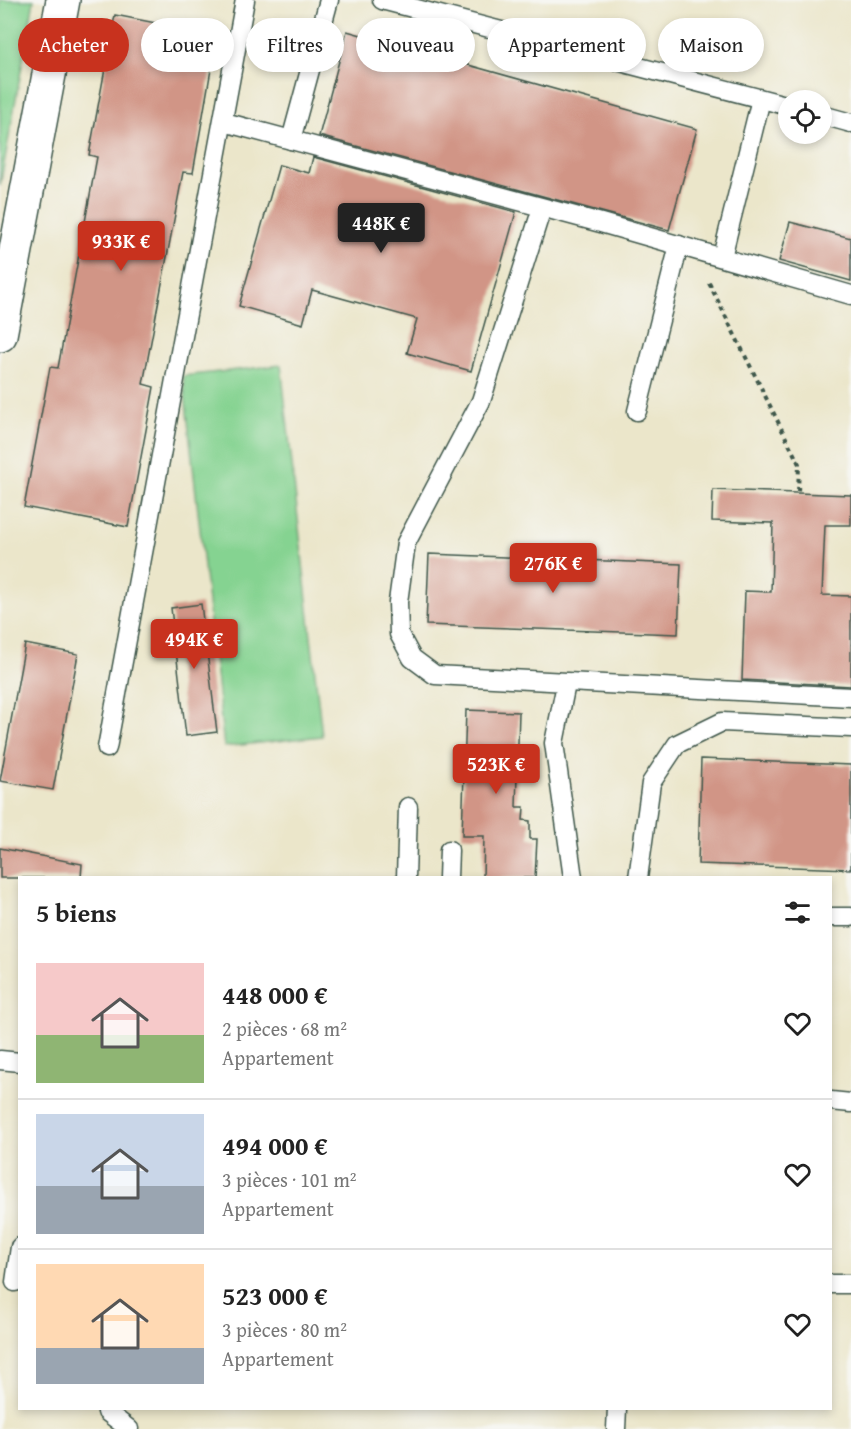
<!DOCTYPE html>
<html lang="fr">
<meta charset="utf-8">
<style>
:root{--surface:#fff;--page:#f2f2f2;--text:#222;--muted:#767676;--line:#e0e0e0;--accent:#c8321e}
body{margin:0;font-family:"Gentium Book Plus",serif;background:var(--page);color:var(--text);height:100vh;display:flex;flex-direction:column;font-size:22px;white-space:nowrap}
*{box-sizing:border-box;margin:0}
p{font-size:20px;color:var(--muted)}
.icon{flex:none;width:33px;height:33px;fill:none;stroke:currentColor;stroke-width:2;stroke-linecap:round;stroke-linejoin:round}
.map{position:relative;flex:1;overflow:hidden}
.sheet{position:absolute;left:18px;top:876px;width:814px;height:534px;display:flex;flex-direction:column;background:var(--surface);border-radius:0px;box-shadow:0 3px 9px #0003}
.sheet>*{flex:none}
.banner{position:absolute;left:18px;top:18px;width:816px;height:54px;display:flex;gap:12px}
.tools{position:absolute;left:778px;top:90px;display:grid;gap:12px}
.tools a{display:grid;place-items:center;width:54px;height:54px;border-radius:50%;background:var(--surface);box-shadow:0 3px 9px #0003;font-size:30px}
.price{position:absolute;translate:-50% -51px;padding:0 14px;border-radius:6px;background:var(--accent);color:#fff;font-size:20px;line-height:39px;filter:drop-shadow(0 2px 3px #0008)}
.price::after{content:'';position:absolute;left:50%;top:36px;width:18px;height:14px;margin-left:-9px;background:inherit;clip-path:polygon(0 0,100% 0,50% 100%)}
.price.selected{background:#222;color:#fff}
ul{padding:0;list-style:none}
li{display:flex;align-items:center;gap:18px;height:150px;padding:0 18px}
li+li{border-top:2px solid var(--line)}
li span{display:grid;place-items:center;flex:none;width:168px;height:120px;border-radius:0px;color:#555}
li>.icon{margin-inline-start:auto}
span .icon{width:72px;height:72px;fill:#fffc;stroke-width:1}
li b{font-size:26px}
h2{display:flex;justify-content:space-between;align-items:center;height:72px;padding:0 18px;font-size:26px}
.pill{padding:0 21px;border-radius:27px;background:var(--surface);box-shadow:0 3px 9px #0003;font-size:21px;line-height:54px}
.pill.selected{background:var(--accent);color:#fff}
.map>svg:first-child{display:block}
.green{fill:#85d391;stroke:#528862;stroke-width:1.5}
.building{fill:#d19586}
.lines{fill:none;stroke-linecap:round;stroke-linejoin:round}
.service-casing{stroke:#3e564a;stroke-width:21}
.minor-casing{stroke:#3e564a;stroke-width:36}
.path{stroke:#3e564a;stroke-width:4;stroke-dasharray:4.5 4.5;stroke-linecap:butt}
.service{stroke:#fff;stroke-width:18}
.minor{stroke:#fff;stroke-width:33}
</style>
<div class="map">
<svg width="851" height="1429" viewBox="0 0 851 1429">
<rect width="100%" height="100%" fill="#f6f6f2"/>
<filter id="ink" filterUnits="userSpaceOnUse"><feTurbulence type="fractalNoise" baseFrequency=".0167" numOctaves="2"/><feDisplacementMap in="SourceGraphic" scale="12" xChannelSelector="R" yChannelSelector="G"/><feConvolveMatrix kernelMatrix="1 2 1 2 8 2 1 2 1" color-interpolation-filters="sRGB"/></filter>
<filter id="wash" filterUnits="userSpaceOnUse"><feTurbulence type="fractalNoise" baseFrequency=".008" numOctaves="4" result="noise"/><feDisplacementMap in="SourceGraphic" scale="24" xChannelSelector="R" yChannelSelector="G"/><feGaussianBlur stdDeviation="1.35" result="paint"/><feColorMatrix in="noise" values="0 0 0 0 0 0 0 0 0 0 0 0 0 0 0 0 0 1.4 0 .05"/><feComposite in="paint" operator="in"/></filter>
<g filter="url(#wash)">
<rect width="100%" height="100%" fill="#ebe6ca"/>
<g class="green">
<polygon points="0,0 34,0 0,186"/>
<polygon points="281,365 322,736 224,747 183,376"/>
</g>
<g id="blocks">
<g class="building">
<polygon points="115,15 217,35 193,173 183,172 143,384 154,387 128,527 24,507 50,367 58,368 97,157 89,155"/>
<polygon points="347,31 697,129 669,230 319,136"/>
<polygon points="313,157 516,212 471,371 407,353 417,319 312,290 303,324 239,306 279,165 309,173"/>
<polygon points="790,222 851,238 851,281 779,261"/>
<polygon points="713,490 851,495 851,525 825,525 822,595 851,596 851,686 742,680 745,591 771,592 773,523 712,521"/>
<polygon points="429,554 681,564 678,634 426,625"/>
<polygon points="201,604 217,732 186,736 171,608"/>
<polygon points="25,644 78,654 53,790 0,781"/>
<polygon points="466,710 519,712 516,807 524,807 523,820 530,821 530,839 537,839 535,878 483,878 484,836 462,836"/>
<polygon points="701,759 851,765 851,869 698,864"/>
<polygon points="0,848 82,864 81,878 0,878"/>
</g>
</g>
</g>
<g filter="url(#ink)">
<use href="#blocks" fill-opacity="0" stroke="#3e564a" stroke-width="1.5"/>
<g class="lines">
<g class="service-casing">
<g id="service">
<polyline points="382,0 789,106"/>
<polyline points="822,115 851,123"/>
<polyline points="224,122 601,223 851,295"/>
<polyline points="291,140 329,0"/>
<polyline points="542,208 481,401 406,543 398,602 399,634 412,658 435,675 851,697"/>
<polyline points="722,257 761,99"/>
<polyline points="637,411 679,245"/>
<polyline points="566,684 554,743 573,878"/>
<polyline points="107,748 245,0"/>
<polyline points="406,878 408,807"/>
<polyline points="448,878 449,850"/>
<polyline points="638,878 651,783 677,744 722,722 851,728"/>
<polyline points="831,917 851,917"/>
<polyline points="0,1060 20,1062"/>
<polyline points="831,1101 851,1103"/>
<polyline points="15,1282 20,1247"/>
<polyline points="831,1284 851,1284"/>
<polyline points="107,1412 129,1429"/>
<polyline points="616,1429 617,1408"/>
</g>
</g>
<g class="minor-casing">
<polyline id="minor" points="0,335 63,0"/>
</g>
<polyline class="path" points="709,283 799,464 798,493"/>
<use href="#service" class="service"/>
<use href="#minor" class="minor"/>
</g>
</g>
</svg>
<div class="tools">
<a><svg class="icon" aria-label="locate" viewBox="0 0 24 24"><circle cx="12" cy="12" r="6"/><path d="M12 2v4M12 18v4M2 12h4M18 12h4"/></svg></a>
</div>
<b class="price selected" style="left:381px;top:254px">448K €</b>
<b class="price" style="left:121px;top:272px">933K €</b>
<b class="price" style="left:553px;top:594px">276K €</b>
<b class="price" style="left:194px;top:670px">494K €</b>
<b class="price" style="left:496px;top:795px">523K €</b>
<div class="banner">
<a class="pill selected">Acheter</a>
<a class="pill">Louer</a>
<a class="pill">Filtres</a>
<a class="pill">Nouveau</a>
<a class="pill">Appartement</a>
<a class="pill">Maison</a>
</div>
<section class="sheet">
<h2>5 biens<svg class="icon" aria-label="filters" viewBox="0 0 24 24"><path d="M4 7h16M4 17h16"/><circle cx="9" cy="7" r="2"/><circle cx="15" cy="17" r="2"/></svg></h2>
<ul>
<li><span style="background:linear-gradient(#f6c9c9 60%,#8fb573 0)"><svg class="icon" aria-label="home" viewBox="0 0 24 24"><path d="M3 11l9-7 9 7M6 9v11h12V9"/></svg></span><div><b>448 000 €</b><p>2 pièces · 68 m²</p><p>Appartement</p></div><svg class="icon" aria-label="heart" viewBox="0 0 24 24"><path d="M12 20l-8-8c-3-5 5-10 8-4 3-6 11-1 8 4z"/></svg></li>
<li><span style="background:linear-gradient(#c9d6e8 60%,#9aa5b1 0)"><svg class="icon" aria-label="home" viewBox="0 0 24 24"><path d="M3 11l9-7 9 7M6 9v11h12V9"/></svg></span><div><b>494 000 €</b><p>3 pièces · 101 m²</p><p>Appartement</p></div><svg class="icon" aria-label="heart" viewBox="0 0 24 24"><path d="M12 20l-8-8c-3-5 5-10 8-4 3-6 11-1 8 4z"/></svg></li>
<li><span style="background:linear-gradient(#ffd9b3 70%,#9aa5b1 0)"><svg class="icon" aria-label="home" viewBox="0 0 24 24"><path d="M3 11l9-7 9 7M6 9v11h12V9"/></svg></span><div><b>523 000 €</b><p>3 pièces · 80 m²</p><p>Appartement</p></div><svg class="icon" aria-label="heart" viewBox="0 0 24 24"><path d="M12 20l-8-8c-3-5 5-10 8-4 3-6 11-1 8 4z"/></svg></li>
</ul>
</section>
</div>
